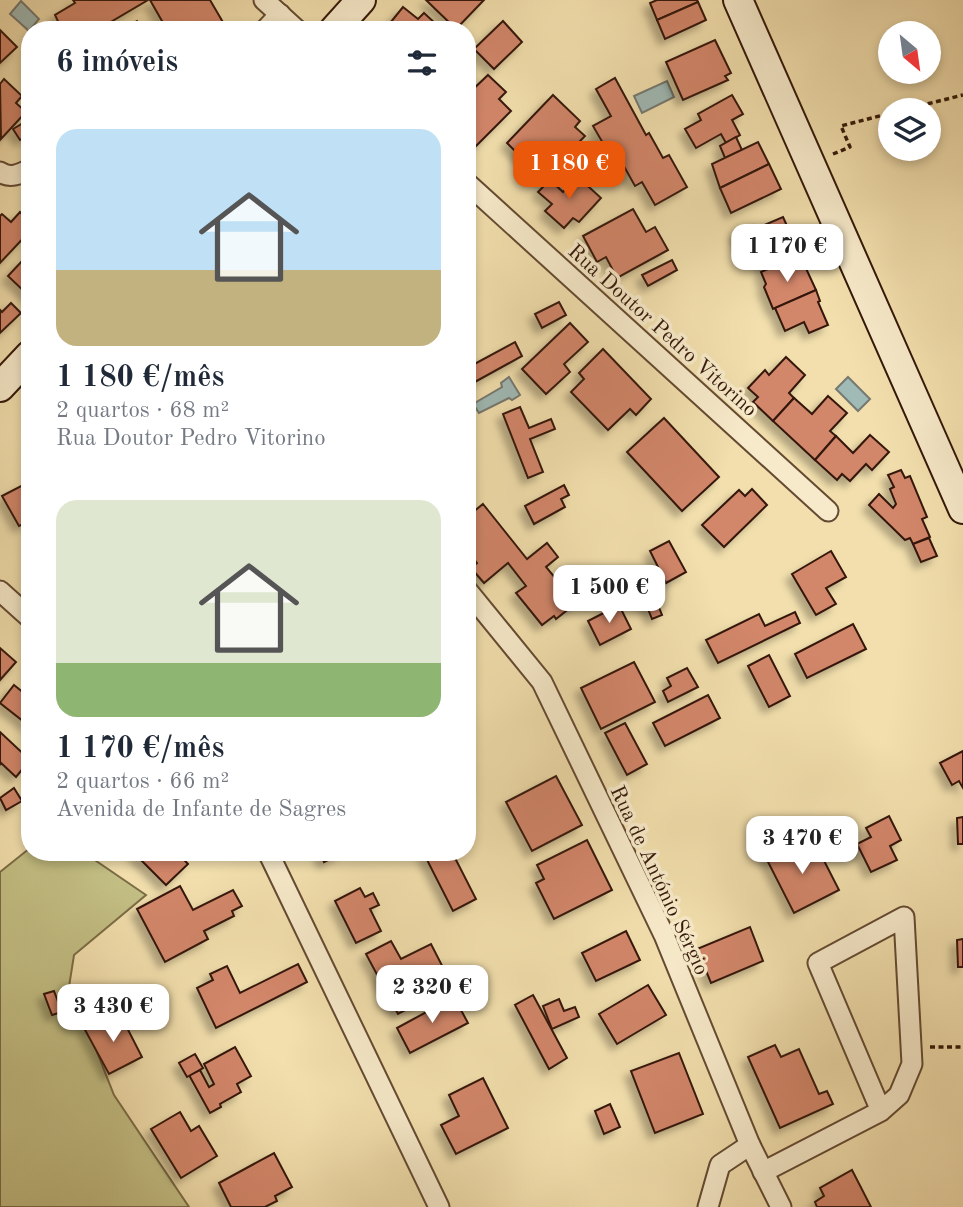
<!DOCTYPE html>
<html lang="pt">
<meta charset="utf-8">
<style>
:root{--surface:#fff;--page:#f6f6f7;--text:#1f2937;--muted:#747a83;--accent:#ea580c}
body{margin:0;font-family:"Old Standard TT",serif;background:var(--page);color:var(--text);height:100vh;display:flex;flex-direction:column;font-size:26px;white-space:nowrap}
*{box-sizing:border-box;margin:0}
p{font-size:23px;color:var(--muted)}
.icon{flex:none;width:38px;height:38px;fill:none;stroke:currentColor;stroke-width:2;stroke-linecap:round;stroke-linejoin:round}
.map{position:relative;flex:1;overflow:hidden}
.sheet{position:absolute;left:21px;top:21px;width:455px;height:840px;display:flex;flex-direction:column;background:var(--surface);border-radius:28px;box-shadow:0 4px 10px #0003}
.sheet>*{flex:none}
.needle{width:46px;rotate:151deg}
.tools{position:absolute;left:878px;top:21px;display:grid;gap:14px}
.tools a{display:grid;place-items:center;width:63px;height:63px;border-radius:50%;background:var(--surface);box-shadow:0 4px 10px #0003;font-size:35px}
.price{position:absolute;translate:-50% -60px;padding:0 16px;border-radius:14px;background:#fff;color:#222;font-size:23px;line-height:46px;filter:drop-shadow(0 2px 4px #0008)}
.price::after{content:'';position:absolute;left:50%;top:42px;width:21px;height:16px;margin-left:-10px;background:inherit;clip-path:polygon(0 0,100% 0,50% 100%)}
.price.selected{background:var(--accent);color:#fff}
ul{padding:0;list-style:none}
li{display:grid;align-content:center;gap:14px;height:371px;padding:0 35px}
li span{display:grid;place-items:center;height:217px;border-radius:21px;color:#555}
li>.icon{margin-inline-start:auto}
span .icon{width:126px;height:126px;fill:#fffc;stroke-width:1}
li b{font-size:30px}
h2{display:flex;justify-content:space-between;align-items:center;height:84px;padding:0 35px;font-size:30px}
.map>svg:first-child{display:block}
.green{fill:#c3bf84;stroke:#7c6c46;stroke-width:2}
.water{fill:#a0bab6;stroke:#757971;stroke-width:2}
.building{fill:#d2866b;stroke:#341809;stroke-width:2;filter:url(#shadow)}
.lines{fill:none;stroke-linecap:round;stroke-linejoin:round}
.minor-casing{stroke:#644a32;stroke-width:23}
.secondary-casing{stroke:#341809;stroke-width:32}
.path{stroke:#341809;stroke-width:3.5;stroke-dasharray:5 3.5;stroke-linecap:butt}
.minor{stroke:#f7eaca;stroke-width:19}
.secondary{stroke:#f7eaca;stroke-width:28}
.labels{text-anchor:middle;stroke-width:7;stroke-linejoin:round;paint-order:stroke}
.street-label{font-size:21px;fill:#341809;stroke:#f7eaca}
</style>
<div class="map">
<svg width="963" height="1207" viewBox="0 0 963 1207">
<defs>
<filter id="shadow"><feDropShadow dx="-6" dy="6" stdDeviation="3.5" flood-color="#0004"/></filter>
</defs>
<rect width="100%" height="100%" fill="#f2dfad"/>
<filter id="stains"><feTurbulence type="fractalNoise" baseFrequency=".00286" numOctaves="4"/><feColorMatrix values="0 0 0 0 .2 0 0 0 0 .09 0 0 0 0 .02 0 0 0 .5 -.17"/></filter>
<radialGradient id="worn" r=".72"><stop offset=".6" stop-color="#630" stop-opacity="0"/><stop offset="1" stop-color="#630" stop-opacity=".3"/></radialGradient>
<polygon class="green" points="30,848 30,852 83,852 146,895 74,955 68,993 91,1037 114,1095 189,1207 0,1207 0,872"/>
<g class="water">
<polygon points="21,1 39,19 29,31 10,14"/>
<polygon points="667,81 674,97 642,113 634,96"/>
<polygon points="509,377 520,395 512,400 509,398 479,413 473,404 502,387 501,383"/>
<polygon points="848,377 870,399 858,411 836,389"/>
</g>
<g class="building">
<polygon points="73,0 148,0 97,30 62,30 55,15 75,3"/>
<polygon points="150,0 210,0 224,24 215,30 163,30 166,28"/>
<polygon points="426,0 484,0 456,29"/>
<polygon points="657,0 697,0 698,2 657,20 650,3"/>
<polygon points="698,2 706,20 665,39 657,20"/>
<polygon points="403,7 418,19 424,13 436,24 431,30 389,30 386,28"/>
<polygon points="137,21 142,30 121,30"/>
<polygon points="503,21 522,42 494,69 474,49"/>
<polygon points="0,30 17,47 0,63"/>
<polygon points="715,40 731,73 725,76 728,80 683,100 666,62"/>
<polygon points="488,75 506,92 499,99 511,111 475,147 467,139 467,95"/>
<polygon points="615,78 646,135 649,133 663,158 669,155 687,187 655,205 642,182 635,186 621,161 615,164 593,126 611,116 596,89"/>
<polygon points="4,79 22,96 16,103 26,112 1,139 0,84"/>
<polygon points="553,95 580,121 575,127 585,136 543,179 507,143"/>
<polygon points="732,95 743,114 732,120 740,135 726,143 721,134 696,148 685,129 701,120 698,114"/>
<polygon points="30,119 30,134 20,140 13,129"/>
<polygon points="736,137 742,150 725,158 720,146"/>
<polygon points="758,142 769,164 720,188 712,164"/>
<polygon points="769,164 781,189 731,213 720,188"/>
<polygon points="577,176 601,198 579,222 573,218 564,228 545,211 552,204 538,192 550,180 563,192"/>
<polygon points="633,209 646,232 655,227 668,250 617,278 606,257 597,262 583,236"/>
<polygon points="20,212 30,222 30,231 0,263 0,216 2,214 11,222"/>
<polygon points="783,217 792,237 789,238 793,246 777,253 781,263 765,270 756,254 747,258 736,232 753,225 755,229"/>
<polygon points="23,260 30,267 30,297 8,276"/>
<polygon points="672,260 677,270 648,286 642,275"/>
<polygon points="781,263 785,272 804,264 816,290 773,309 764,287 766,284 761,272"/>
<polygon points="816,290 820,301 818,302 828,325 809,333 804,322 785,331 775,308"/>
<polygon points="559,302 566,315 542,328 535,314"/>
<polygon points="11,303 21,313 0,333 0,310 2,312"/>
<polygon points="570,323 588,342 564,364 570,372 546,394 522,369"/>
<polygon points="515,342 522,356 473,383 467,368"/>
<polygon points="603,349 651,399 636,415 630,409 608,430 571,392 584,379 579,373"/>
<polygon points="786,357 805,375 789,393 794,398 773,421 753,402 758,397 748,388 765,370 769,375"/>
<polygon points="828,396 847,413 830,431 836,436 815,460 773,421 794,398 812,414"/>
<polygon points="520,407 529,428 551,419 555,429 530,439 543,472 528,478 503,414"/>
<polygon points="664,418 719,477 682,511 627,452"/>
<polygon points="870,435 889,452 872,470 866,464 850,481 842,474 837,480 815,460 836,436 853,453"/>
<polygon points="901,470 905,478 910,476 927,517 922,519 930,537 913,544 910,538 905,540 869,505 879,494 893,508 896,504 890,489 894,487 888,475"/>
<polygon points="25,484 30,493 30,521 19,526 2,496"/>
<polygon points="564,485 569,495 561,499 565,507 534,524 525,506"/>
<polygon points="752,489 767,505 724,547 702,525 739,490 745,496"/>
<polygon points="483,504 527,559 547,543 558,557 546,567 576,603 556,619 554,616 542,625 516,593 526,586 508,563 484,583 471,568 477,563 467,550 467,517"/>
<polygon points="929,538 937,556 921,562 913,544"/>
<polygon points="669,541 686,572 666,583 650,551"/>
<polygon points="831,551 846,577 826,588 836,604 816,615 792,574"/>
<polygon points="652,590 662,615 652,619 642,594"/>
<polygon points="619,605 631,629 600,645 588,621"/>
<polygon points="795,612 800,623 718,663 706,640 759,614 765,626"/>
<polygon points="853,624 866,649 807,678 795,654"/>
<polygon points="0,648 16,662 0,680"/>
<polygon points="769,655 790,696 769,707 748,666"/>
<polygon points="634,662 655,702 601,729 581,688"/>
<polygon points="687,668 698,687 668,702 663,691 671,686 667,678"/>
<polygon points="14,685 30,698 28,725 0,703"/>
<polygon points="708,695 720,718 665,746 653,723"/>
<polygon points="625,723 647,764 627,775 605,733"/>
<polygon points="0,732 30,760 16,777 1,763 0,765"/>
<polygon points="963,751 963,788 959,781 952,785 940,763"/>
<polygon points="556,776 582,825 532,851 506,802"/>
<polygon points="14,788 22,801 6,810 0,798"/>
<polygon points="889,816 901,840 890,846 897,860 871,872 857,844 871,837 866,828"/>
<polygon points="963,817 963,844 958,844 957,818"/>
<polygon points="587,840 612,890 554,919 536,883 544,879 537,865"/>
<polygon points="815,843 839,890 794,913 765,856 788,845 793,854"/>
<polygon points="133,852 177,852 188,864 166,885"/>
<polygon points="320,852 344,852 324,862"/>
<polygon points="423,852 452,852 476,899 453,911"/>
<polygon points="180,886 193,910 233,890 242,906 232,911 234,916 204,931 208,939 165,962 137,909"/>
<polygon points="360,888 365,897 373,893 379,905 370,909 381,931 356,943 335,901"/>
<polygon points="750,927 763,961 711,983 697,949"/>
<polygon points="626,931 640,960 596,981 582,953"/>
<polygon points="963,939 963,967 958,967 957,940"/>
<polygon points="391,941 401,959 431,944 452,985 398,1014 366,954"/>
<polygon points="298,964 307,982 216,1028 197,988 213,980 210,974 227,966 240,993"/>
<polygon points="648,985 666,1015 617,1044 599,1014"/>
<polygon points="54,991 62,1012 52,1015 44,994"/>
<polygon points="533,995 567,1058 549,1069 515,1005"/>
<polygon points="454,997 468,1023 410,1053 397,1028"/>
<polygon points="559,999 564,1011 575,1007 579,1017 552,1029 543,1006"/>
<polygon points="106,1016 110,1025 122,1018 142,1057 109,1074 84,1028"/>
<polygon points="775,1045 781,1057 799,1049 819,1094 827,1091 833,1104 780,1128 748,1057"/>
<polygon points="235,1047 251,1076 237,1084 241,1092 220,1104 221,1107 210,1113 189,1075 200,1070 209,1087 214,1084 204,1064"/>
<polygon points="679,1053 703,1114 655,1133 631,1071"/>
<polygon points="195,1054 203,1068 187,1077 179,1063"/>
<polygon points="483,1078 508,1128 456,1154 441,1125 459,1116 449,1095"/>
<polygon points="610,1104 620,1127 604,1134 595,1111"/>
<polygon points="180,1112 191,1131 199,1126 217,1156 181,1178 151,1129"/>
<polygon points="274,1153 292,1187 275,1196 277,1201 265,1207 231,1207 219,1183"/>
<polygon points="852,1170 871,1207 817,1207 815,1202 824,1196 820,1188"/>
</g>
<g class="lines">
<g class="minor-casing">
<g id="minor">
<polyline points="264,0 297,30"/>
<polyline points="265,30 280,14"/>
<path d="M0,172C10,179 20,174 30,169"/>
<polyline points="467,183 828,511"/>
<polyline points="467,590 542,682 664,935 750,1145 781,1207"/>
<polyline points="0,591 30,618"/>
<polyline points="268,852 439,1207"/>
<polyline points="763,1172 881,1111 899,1095 912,1064 904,917 818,963 881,1111"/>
<polyline points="708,1207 720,1165 750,1145"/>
</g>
</g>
<g class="secondary-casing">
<g id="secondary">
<polyline points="738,0 963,509"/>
<polyline points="334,30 361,0"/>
<polyline points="0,387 30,355"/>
</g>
</g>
<g class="path">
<polyline points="903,110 963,95"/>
<polyline points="833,154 850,147 841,126 891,113"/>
<polyline points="930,1047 963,1047"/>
</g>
<use href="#minor" class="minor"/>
<use href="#secondary" class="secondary"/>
</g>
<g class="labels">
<g class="street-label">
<text transform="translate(663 330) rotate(42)" y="7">Rua Doutor Pedro Vitorino</text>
<text transform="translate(660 880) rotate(65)" y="7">Rua de António Sérgio</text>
</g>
</g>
<rect width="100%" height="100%" filter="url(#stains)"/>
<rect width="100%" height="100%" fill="url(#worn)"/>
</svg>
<div class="tools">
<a><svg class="needle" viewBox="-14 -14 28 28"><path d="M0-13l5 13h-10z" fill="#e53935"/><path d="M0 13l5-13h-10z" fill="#747a83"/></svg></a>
<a><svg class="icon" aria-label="layers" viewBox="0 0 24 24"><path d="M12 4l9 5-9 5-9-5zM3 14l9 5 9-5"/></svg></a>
</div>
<b class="price selected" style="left:569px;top:201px">1 180 €</b>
<b class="price" style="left:787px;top:284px">1 170 €</b>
<b class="price" style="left:609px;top:625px">1 500 €</b>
<b class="price" style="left:802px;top:876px">3 470 €</b>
<b class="price" style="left:432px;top:1025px">2 320 €</b>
<b class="price" style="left:113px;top:1044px">3 430 €</b>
<section class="sheet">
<h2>6 imóveis<svg class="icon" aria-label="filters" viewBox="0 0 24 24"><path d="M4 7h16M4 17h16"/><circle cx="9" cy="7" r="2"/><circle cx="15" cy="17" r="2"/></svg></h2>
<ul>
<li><span style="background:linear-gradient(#bfe0f5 65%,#c2b280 0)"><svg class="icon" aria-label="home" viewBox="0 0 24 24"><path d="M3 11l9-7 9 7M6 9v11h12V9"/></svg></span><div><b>1 180 €/mês</b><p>2 quartos · 68 m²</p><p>Rua Doutor Pedro Vitorino</p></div></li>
<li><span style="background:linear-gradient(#dfe7d0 75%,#8fb573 0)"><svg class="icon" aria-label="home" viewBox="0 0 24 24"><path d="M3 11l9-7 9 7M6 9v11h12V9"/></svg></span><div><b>1 170 €/mês</b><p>2 quartos · 66 m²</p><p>Avenida de Infante de Sagres</p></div></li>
</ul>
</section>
</div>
